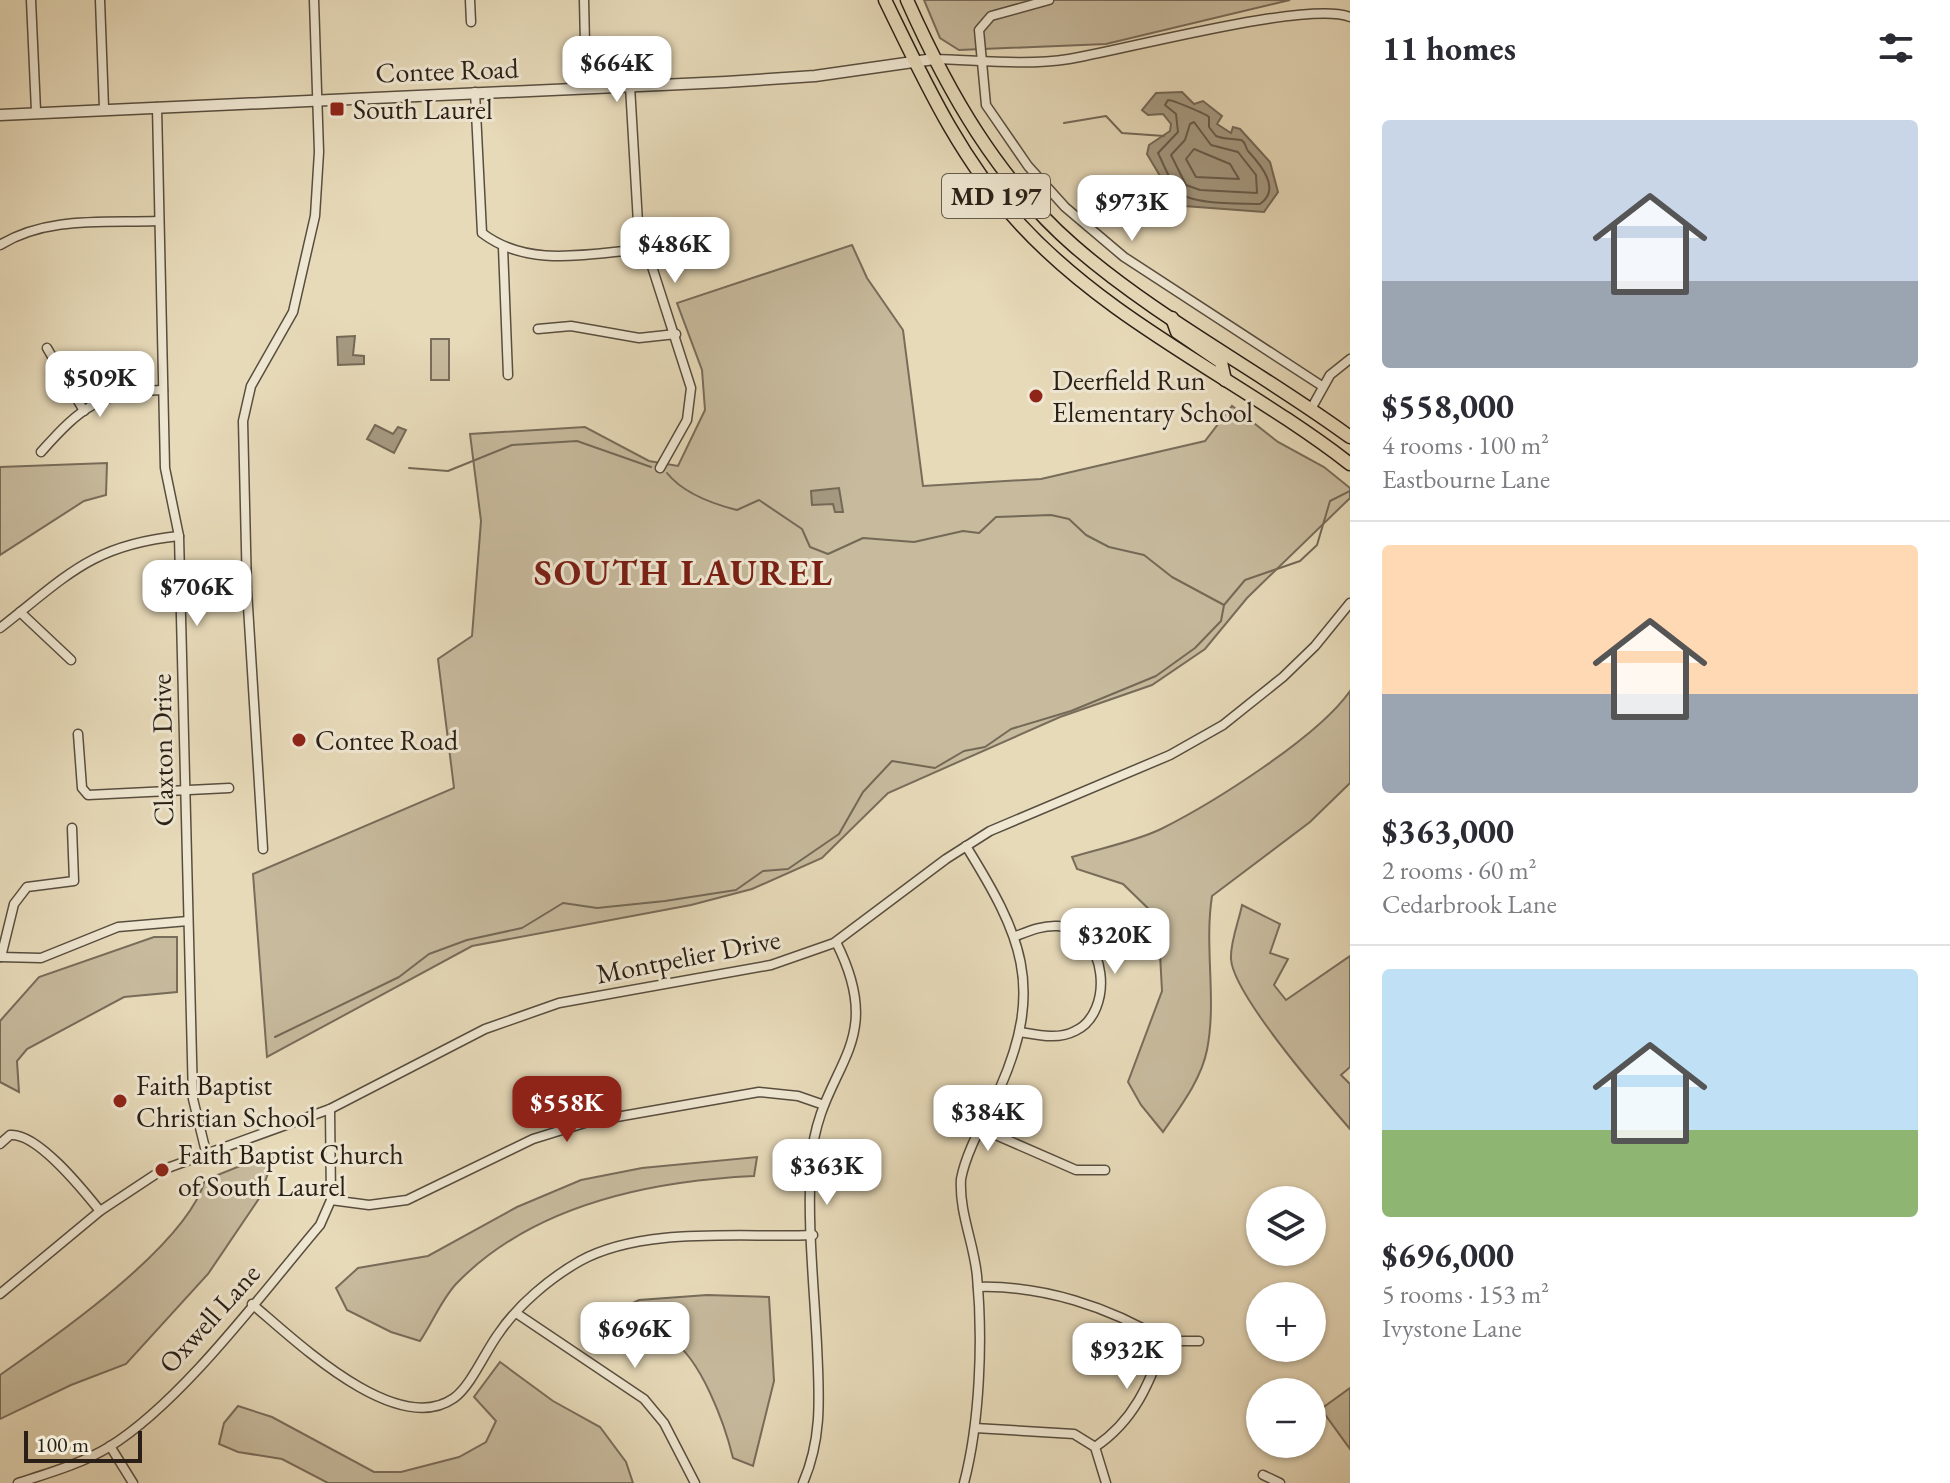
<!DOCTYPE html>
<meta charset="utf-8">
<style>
:root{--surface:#fff;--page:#f2f2f3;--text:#2b2b33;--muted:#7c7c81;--line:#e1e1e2;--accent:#8f2418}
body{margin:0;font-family:"EB Garamond",serif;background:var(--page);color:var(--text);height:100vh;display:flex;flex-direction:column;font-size:30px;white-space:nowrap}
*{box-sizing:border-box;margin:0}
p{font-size:26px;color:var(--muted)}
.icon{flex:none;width:44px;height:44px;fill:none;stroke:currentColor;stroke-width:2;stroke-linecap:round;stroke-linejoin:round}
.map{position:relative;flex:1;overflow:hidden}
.details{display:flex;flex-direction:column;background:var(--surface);width:600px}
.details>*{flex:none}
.buttons{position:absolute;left:1246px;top:1186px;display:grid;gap:16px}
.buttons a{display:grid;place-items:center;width:80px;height:80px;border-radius:50%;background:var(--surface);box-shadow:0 2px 6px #0004;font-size:40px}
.scale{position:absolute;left:24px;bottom:20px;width:118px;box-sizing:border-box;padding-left:8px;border:4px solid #291f16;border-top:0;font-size:22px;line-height:28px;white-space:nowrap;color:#291f16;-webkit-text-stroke:6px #efe7d2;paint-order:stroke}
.price{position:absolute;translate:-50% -68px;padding:0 18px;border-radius:16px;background:#fff;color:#222;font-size:26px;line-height:52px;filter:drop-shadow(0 2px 4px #0008)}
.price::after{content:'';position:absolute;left:50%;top:48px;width:24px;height:18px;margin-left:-12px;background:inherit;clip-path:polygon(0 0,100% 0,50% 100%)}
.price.selected{background:var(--accent);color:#fff}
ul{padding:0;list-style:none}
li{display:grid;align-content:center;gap:16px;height:424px;padding:0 32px}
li+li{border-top:2px solid var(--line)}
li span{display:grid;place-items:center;height:248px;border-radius:8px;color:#555}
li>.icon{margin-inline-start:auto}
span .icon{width:144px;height:144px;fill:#fffc;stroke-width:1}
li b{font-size:34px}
h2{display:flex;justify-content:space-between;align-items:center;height:96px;padding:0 32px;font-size:34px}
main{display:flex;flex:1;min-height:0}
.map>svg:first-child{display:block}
.green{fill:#c7ba9d;stroke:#786c5a;stroke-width:2}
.water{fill:#a69a82;stroke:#746957;stroke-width:2}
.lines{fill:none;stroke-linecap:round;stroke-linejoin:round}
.shore{stroke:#685c4c;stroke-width:2}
.stream{stroke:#746957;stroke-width:2}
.minor-casing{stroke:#584e3f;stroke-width:11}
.tertiary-casing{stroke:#584e3f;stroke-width:13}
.primary-casing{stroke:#291f16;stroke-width:15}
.minor{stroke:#efe7d2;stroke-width:8}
.tertiary{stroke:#efe7d2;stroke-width:10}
.primary{stroke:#e7dab9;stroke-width:12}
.poi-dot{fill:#8f2418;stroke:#efe7d2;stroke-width:3}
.labels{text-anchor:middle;stroke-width:6;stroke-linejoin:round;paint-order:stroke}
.shield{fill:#efe7d2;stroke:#645b4e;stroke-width:2}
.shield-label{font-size:26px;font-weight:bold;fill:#291f16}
.street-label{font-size:28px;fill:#291f16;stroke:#efe7d2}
.poi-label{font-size:28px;fill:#291f16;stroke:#efe7d2;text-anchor:start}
.district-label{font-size:36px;font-weight:bold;letter-spacing:2px;fill:#7a1f14;stroke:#efe7d2}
</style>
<main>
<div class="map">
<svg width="1350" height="1483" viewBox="0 0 1350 1483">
<rect width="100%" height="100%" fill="#e7dab9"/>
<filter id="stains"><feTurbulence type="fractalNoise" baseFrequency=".0025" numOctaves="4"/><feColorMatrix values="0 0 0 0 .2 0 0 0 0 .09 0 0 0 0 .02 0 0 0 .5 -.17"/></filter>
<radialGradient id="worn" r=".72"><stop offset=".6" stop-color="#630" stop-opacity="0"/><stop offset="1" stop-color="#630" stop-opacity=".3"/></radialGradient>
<g class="green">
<polygon points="924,0 1290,0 1106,44 959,50 940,38"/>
<polygon points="852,245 867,278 903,330 923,486 1041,479 1205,441 1232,406 1278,442 1324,467 1350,488 1350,498 1247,598 1205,649 1152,685 1060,717 888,793 822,858 752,889 691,905 472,946 267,1057 253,874 454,788 438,659 472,636 481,521 470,434 585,427 649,461 678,466 705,410 702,370 677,303"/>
<rect x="431" y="339" width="18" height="41"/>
<polygon points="107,463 106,495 84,501 0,555 0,467"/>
<path d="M1350,691V783L1310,822L1212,896C1204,948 1217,999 1207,1050C1201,1080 1180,1107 1163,1132L1141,1105L1128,1082L1162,991L1158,918L1123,884L1077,869L1072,857C1101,848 1134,842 1161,829C1213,803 1318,737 1350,691Z"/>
<path d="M1242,905L1280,924L1270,953L1288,959L1274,985L1286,1000L1350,956V1067L1341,1075L1350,1084V1129C1324,1099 1233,995 1231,959C1230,942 1239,921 1242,905Z"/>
<polygon points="154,937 177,937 177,992 124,997 27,1049 17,1061 19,1092 0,1082 0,1021 39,977"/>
<path d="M275,1152L260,1197L208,1274L126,1364L71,1385L0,1419V1375C56,1336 187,1245 205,1180Z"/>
<path d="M757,1157L754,1176C649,1181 532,1205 456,1284C442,1299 432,1323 420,1341L391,1332L347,1310L336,1288L358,1268L428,1256L517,1207L581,1180L642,1168Z"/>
<path d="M707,1295L769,1297L774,1381L753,1466L733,1458C725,1425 701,1358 671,1340C660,1333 641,1331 628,1328L622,1308L639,1300Z"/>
<polygon points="500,1362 553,1401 600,1427 626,1462 633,1483 328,1483 282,1459 238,1452 219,1444 224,1423 238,1406 272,1417 374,1472 401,1472 459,1457 486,1442 496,1421 474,1397"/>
<polygon points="1350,1388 1350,1449 1321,1409"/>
</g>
<g class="water">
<polygon points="1182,92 1194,104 1203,101 1222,116 1217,124 1231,133 1233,127 1240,129 1270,162 1278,192 1264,212 1184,206 1172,196 1147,154 1149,145 1170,131 1171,124 1163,114 1148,115 1142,110 1156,93"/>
<polygon points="355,336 353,355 364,356 364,364 338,365 337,337"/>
<polygon points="375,425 393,434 398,427 406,430 394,453 367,439"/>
<polygon points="839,488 843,512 835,512 833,504 812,505 811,491"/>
</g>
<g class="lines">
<g class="shore">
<path d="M1168,100C1173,100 1206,114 1209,117V127L1216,136C1225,140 1233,138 1241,140C1246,142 1245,147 1248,151C1260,164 1282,189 1260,204C1241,203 1191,205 1179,192C1170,182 1164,165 1158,153L1178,132L1176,114L1165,105Z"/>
<polygon points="1194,122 1211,145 1238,152 1256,175 1257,193 1200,190 1186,185 1171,155 1185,140 1190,124"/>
<polygon points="1194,149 1230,164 1239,179 1196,177 1186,159"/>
</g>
<g class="stream">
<polyline points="1064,123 1106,116 1122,133 1164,136"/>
<polyline points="409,468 448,471 512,445 577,441 651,467"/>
<path d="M667,473C683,493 713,504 737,510L759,500L802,529L810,547L828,554L863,538L914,542L963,531L979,533L996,517L1051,515L1069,519L1086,535L1109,547L1144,555L1172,577L1224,605L1245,580L1300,561L1317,545L1330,501L1350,491"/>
<polyline points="275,1037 399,977 429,954 467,940 522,928 563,903 597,908 665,901 736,890 763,871 788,869 839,834 863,792 892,761 935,768 964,751 985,747 1011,729 1071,711 1156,676 1195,648 1221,621 1224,605"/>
</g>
<g class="minor-casing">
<g id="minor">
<polyline points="31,0 36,111"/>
<polyline points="100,0 104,108"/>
<polyline points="470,0 471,22"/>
<polyline points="584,0 586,89"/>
<polyline points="1049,0 991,16 979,30 986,105 1028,166 1065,207 1124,257 1322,386"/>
<path d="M934,59C978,60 1025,66 1069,59C1124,50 1308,0 1350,17"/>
<polyline points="630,86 638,223 691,388 687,420 660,468"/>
<path d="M475,92L482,233C529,269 590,253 645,249"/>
<polyline points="157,107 165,468 179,536 193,1099 206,1152"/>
<path d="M0,245C47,216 105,223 158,221"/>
<polyline points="503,247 508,375"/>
<polyline points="538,329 571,326 639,338 676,334"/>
<polyline points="47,348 84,411"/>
<polyline points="1311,409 1330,375 1350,359"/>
<path d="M41,452C82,406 100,392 163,390"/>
<polyline points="20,612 71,660"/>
<path d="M0,628C67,576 91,545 179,536"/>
<polyline points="78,734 82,788 88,795 229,788"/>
<polyline points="263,849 247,590 243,421 251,386 293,312 315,216 319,152 314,0"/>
<path d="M1016,936C1029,931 1043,925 1058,926C1108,930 1115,1013 1075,1031C1058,1040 1038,1035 1020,1032"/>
<polyline points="0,957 41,958 118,927 188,921"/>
<polyline points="1,957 14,904 27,887 74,881 72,828"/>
<polyline points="982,1129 1076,1170 1105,1170"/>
<path d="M0,1144L10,1135C37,1132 84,1191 100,1211"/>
<polyline points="331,1200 369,1205 407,1200 533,1139 588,1122 759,1092 798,1096 824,1105"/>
<path d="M978,1287C1042,1285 1110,1307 1165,1341"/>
<polyline points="0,1294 100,1211 162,1170 330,1109 485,1029 559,1003 771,965 834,943 946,859 990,831 1170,755 1223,725 1283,677 1315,646 1350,603"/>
<path d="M252,1304C294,1339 396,1439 454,1398C471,1386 486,1350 499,1333C518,1305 550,1278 580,1261C644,1226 741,1238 813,1235"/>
<polyline points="516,1313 644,1399 664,1423 695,1483"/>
<polyline points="1165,1341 1199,1341"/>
<polyline points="975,1428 1074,1434 1095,1447 1106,1483"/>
<polyline points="110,1446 133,1483"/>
<path d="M1095,1447C1134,1421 1149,1384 1165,1341"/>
<polyline points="1263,1475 1280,1483"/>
<path d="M18,1483C49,1473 81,1464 109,1447C182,1402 263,1292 320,1225L331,1200L330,1109"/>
<path d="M803,1483C823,1437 819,1394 817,1345C814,1285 807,1222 811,1162C818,1065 890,1049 836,942"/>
<path d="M964,1483C980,1422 983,1339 977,1276C974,1243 959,1213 961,1179C967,1148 987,1117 1000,1088C1045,986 1021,935 966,846"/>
</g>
</g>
<g class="tertiary-casing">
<polyline id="tertiary" points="0,115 726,82 815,76 934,59"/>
</g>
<g class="primary-casing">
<g id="primary">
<path d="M885,0C924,80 959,158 1020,224C1113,325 1243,381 1350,464"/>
<path d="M907,0C948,92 997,179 1074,246C1158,319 1260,371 1350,437"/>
<polyline points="1172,318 1177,332 1221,362 1225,380"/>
</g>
</g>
<use href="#minor" class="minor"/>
<use href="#tertiary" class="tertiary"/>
<use href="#primary" class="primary"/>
</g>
<g class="poi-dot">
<rect x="329" y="101" width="16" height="16" rx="4"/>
<circle cx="1036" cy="396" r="8"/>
<circle cx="299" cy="740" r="8"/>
<circle cx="120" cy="1101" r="8"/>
<circle cx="162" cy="1170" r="8"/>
</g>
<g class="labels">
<rect class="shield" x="942" y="174" width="108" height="44" rx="6"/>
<g class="shield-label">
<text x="996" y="205">MD 197</text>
</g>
<g class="street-label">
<text transform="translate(447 70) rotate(-2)" y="10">Contee Road</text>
<text transform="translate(162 750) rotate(-91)" y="10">Claxton Drive</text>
<text transform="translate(688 956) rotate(-11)" y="10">Montpelier Drive</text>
<text transform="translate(209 1318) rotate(-48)" y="10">Oxwell Lane</text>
</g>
<g class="poi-label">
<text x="353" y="119">South Laurel</text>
<text x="1052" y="390">Deerfield Run<tspan x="1052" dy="32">Elementary School</tspan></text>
<text x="315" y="750">Contee Road</text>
<text x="136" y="1095">Faith Baptist<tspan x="136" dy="32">Christian School</tspan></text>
<text x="178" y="1164">Faith Baptist Church<tspan x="178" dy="32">of South Laurel</tspan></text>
</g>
<g class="district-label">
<text x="684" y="585">SOUTH LAUREL</text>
</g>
</g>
<rect width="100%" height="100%" filter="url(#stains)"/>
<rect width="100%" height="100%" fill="url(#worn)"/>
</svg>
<div class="buttons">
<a><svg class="icon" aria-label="layers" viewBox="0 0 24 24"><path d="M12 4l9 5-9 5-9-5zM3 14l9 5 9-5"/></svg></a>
<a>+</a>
<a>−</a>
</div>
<div class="scale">100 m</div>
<b class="price" style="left:617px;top:104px">$664K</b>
<b class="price" style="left:1132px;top:243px">$973K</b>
<b class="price" style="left:675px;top:285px">$486K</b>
<b class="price" style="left:100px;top:419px">$509K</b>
<b class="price" style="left:197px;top:628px">$706K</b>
<b class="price" style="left:1115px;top:976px">$320K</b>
<b class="price selected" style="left:567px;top:1144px">$558K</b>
<b class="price" style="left:988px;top:1153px">$384K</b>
<b class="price" style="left:827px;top:1207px">$363K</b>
<b class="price" style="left:635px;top:1370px">$696K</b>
<b class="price" style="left:1127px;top:1391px">$932K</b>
</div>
<section class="details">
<h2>11 homes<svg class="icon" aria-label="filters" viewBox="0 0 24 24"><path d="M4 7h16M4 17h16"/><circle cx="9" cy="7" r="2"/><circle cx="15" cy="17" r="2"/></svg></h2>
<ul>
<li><span style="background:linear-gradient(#c9d6e8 65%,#9aa5b1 0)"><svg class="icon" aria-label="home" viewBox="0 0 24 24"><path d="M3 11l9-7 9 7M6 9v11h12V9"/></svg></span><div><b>$558,000</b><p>4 rooms · 100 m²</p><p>Eastbourne Lane</p></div></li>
<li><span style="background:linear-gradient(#ffd9b3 60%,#9aa5b1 0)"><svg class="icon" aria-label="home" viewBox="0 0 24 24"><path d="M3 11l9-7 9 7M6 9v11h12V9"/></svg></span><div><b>$363,000</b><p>2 rooms · 60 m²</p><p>Cedarbrook Lane</p></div></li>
<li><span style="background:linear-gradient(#bfe0f5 65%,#8fb573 0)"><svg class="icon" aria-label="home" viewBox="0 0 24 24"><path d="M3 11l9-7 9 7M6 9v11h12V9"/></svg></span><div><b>$696,000</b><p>5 rooms · 153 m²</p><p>Ivystone Lane</p></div></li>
</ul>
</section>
</main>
